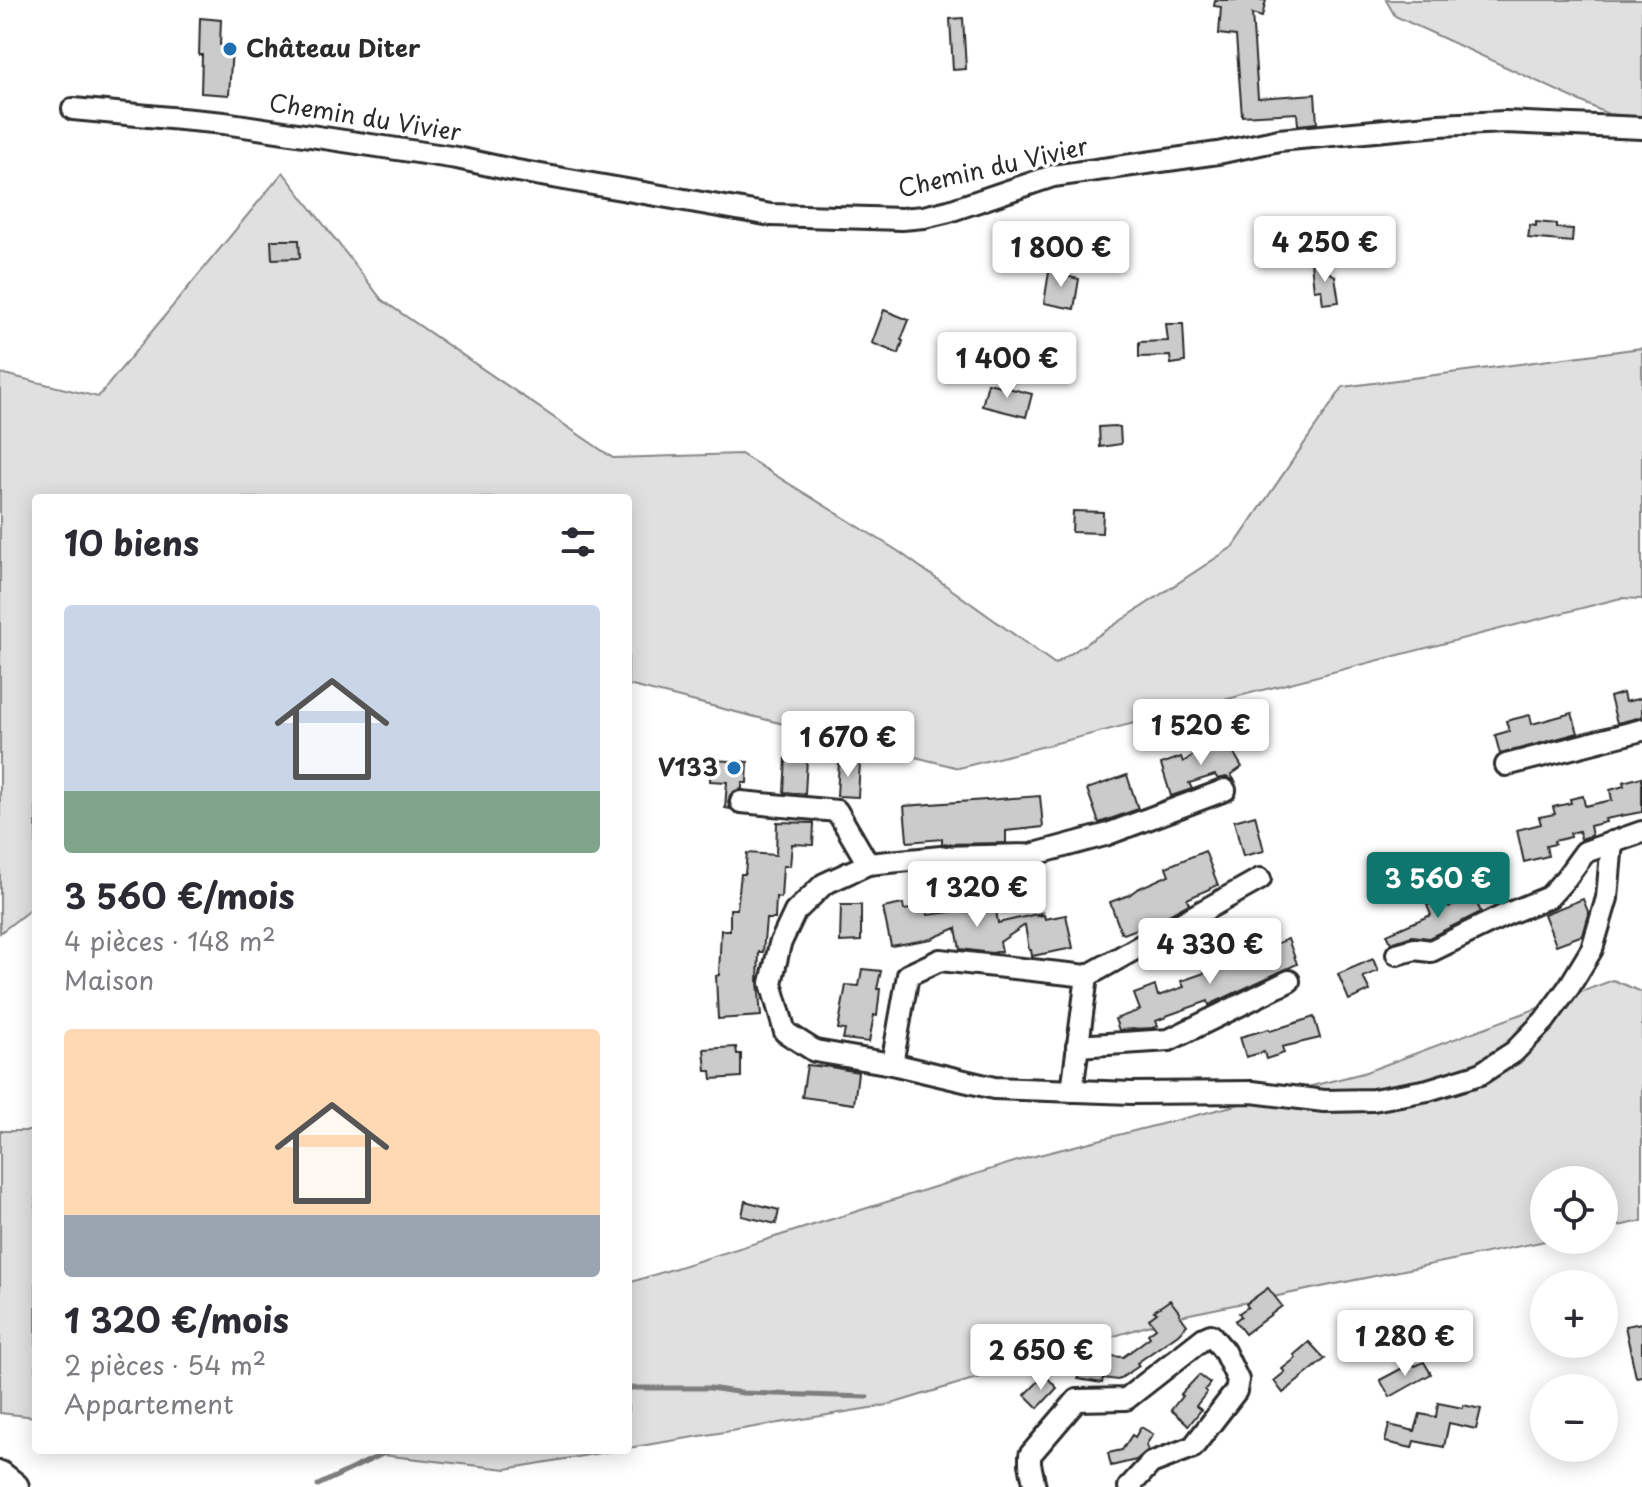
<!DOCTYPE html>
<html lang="fr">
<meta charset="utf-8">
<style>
:root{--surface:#fff;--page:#f7f7f7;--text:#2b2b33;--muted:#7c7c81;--accent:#0f766e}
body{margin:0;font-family:"Playpen Sans",sans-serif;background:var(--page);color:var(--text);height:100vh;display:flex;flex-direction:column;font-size:30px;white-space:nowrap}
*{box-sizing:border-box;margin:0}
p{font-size:26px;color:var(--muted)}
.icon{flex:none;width:44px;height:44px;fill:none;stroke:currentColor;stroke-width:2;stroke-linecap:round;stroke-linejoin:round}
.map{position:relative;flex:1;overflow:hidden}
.panel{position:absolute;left:32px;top:494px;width:600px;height:960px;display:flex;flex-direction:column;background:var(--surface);border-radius:8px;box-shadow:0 4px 20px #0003}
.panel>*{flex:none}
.fabs{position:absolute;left:1530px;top:1166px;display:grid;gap:16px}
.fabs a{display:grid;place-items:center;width:88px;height:88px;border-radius:50%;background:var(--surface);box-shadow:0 4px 20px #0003;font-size:40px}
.price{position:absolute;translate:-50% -68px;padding:0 18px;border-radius:8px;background:#fff;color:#222;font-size:26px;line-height:52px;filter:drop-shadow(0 2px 4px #0008)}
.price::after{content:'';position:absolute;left:50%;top:48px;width:24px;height:18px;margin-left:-12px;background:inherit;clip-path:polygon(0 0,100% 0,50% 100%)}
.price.current{background:var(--accent);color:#fff}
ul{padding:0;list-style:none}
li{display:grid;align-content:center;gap:16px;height:424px;padding:0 32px}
li span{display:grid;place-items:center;height:248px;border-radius:8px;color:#555}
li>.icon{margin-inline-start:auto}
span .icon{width:144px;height:144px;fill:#fffc;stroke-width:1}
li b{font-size:34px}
h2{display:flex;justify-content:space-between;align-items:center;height:96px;padding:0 32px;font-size:34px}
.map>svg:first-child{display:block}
.green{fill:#e0e0e0;stroke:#868686;stroke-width:2}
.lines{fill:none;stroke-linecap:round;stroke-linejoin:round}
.stream{stroke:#7e7e7e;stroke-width:5}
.building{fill:#cbcbcb;stroke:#2b2b2b;stroke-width:2}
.street-casing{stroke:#2b2b2b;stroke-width:26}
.secondary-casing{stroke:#2b2b2b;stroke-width:34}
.street{stroke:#fff;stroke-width:20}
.secondary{stroke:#fff;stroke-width:28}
.poi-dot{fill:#1f6fb2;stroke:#fff;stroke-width:3}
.labels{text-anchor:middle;stroke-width:7;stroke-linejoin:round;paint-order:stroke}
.poi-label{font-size:24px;font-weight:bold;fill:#2b2b2b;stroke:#fff;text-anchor:start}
.street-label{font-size:24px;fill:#2b2b2b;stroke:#fff}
</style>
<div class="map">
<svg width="1642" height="1487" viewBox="0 0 1642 1487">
<rect width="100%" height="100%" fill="#fff"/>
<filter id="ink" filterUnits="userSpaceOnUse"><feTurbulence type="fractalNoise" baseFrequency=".0125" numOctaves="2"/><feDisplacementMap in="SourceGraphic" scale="16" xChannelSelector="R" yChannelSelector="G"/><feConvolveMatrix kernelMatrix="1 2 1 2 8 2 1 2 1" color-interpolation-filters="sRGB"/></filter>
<g filter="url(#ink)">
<g class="green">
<polygon points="1386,0 1642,0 1642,117 1608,114 1395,16"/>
<polygon points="283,172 382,300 613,458 741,454 898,551 1055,664 1234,546 1343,387 1642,348 1642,599 1621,598 959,768 628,685 628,498 36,498 36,905 0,933 0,373 98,397"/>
<polygon points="1613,980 1642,992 1642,1221 1604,1229 1604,1180 1544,1180 1544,1240 1550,1240 1180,1316 888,1405 628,1448 628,1283 1027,1158 1363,1073"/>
<polygon points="0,1131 36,1131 36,1417 0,1413"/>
<polygon points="338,1450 618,1450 506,1469"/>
</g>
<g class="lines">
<g class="stream">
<polyline points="628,1388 710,1388 743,1393 867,1397"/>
<polyline points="318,1485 391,1450"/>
</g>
</g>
<g class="building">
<polygon points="1215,0 1266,0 1262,17 1252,14 1258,98 1315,94 1317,123 1298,125 1297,113 1242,116 1236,36 1219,34 1221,7 1214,6"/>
<polygon points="200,18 221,20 220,45 232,47 229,95 201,93 202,55 199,55"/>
<polygon points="963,18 966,69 953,70 950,19"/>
<polygon points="1536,222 1557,224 1557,228 1573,229 1572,242 1528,238 1530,225 1536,226"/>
<polygon points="271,240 299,240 300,258 272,259"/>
<polygon points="1311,262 1335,276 1339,302 1323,304 1321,289 1314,290"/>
<polygon points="1050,266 1066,269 1065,276 1079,279 1074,309 1044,303"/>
<polygon points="884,310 909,320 901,340 903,341 899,354 872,343"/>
<polygon points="1166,324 1183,324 1185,362 1171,364 1170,356 1139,357 1139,342 1168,341"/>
<polygon points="988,383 1032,394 1026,417 982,406"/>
<polygon points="1115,426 1120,427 1121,444 1100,447 1099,427"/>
<polygon points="1073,511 1103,512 1102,533 1072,532"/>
<polygon points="1623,693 1625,702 1642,698 1642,717 1617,723 1610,697"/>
<polygon points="1572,713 1578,733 1500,754 1495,735 1509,731 1506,721 1530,715 1532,724"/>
<polygon points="1223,735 1242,767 1231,775 1235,781 1226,777 1218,779 1215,775 1189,783 1192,789 1171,796 1161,764 1181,757 1183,762"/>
<polygon points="786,757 807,758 805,794 784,792"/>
<polygon points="711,760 748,762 747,783 742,783 742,789 735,791 730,795 728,802 730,809 725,808 727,782 710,781"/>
<polygon points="839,761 860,762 858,797 837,796"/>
<polygon points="1127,775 1138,809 1099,823 1087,789"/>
<polygon points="1642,777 1642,812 1605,819 1606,822 1590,826 1592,836 1587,837 1581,839 1579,831 1570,833 1571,837 1554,841 1555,844 1546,846 1548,856 1524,862 1517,830 1541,824 1539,817 1555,814 1553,807 1571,803 1570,799 1583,796 1585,806 1612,800 1610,790 1624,786 1623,782"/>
<polygon points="1040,796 1043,827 1006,831 1006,843 942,844 942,839 908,842 907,840 904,806"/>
<polygon points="1255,815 1264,851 1243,856 1234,821"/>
<polygon points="777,822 814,823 813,845 792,844 790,866 783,866 781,898 776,897 775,919 766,919 763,952 759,952 758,982 761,1016 718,1019 716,976 719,975 721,930 730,930 730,909 737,909 741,874 745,874 747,853 776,855"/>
<polygon points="1205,851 1218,885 1187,899 1189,904 1158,921 1124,934 1121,932 1110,902 1129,895 1137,889 1169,875 1166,867"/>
<polygon points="1446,897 1449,907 1474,897 1481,912 1429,938 1412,936 1391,943 1387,934 1431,915 1427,905"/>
<polygon points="1583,899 1589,914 1583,935 1556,945 1544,914"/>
<polygon points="903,904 904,910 926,907 928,915 965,910 966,912 975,910 975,914 996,910 998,923 1041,913 1038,916 1044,915 1045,919 1066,915 1073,948 1032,956 1031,950 1029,950 1025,925 1000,942 1002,951 992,953 960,949 956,928 931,939 891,946 883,908"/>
<polygon points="841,905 861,905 861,941 840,942"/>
<polygon points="1288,939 1297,964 1209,1005 1208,1001 1166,1016 1166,1017 1156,1021 1158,1026 1152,1028 1119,1030 1115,1019 1140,1010 1134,994 1155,986 1158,996 1184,987 1181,981 1219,968 1217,965 1247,953 1247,955"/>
<polygon points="1373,959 1378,971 1363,977 1370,991 1349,1000 1338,974"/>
<polygon points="862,969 881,971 877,989 880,989 877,1016 874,1015 869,1042 843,1039 845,1030 838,1029 846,985 859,986"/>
<polygon points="1314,1017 1320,1038 1282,1047 1284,1053 1266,1059 1264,1052 1246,1057 1240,1037 1269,1029 1270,1031"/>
<polygon points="736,1047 737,1054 741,1054 741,1077 712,1079 711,1071 706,1071 704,1049"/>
<polygon points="807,1065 825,1067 825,1066 858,1072 854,1104 802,1097"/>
<polygon points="745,1201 779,1210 776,1224 742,1216"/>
<polygon points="1268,1288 1282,1306 1245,1334 1235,1321 1241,1316 1239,1313 1248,1307 1246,1304"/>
<polygon points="1170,1300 1180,1313 1179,1314 1187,1325 1178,1334 1137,1363 1139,1366 1118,1380 1103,1378 1102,1383 1078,1379 1081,1362 1104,1366 1107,1356 1123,1357 1150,1337 1148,1334 1156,1328 1149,1319 1157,1313 1154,1311"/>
<polygon points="1642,1323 1642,1376 1636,1377 1625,1326"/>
<polygon points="1309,1342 1325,1359 1283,1393 1274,1381 1285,1372 1282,1369 1296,1358 1294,1355"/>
<polygon points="1424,1362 1431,1374 1390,1397 1380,1380 1412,1363 1415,1366"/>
<polygon points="1045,1375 1057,1388 1038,1408 1025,1395"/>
<polygon points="1199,1375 1210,1383 1205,1390 1207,1392 1196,1406 1201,1410 1189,1425 1171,1410 1182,1396 1180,1395"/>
<polygon points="1438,1403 1463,1408 1463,1405 1481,1409 1476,1429 1449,1423 1444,1447 1414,1441 1412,1448 1385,1442 1389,1425 1415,1431 1420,1414 1436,1417"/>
<polygon points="1141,1427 1153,1434 1146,1445 1148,1450 1136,1460 1111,1466 1108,1453 1122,1450 1132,1435 1135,1437"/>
</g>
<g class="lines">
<g class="street-casing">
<g id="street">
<polyline points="73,109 224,123 457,158 512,170 771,215 902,219 924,217 949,211 1053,176 1218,153 1279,140 1439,125 1505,122 1642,128"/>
<polyline points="1506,765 1642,730"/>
<polyline points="1225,790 1105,835 1031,855 941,857 868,864 824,884 795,912 780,944 771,983 785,1032 815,1051 892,1064 994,1088 1132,1093 1252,1092 1324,1101 1373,1100 1428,1090 1480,1074 1514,1052 1544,1021 1569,987 1592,949 1607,898 1612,842"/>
<polyline points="741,802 837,811 868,864"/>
<polyline points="1397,954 1415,949 1431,951 1507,914 1549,897 1566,878 1585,852 1642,832"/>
<polyline points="1087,976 1260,879"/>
<polyline points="1077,1046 1169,1040 1289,981"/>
<polyline points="892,1064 908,975 940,960 1087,976 1072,1091"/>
<polyline points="1035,1487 1030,1464 1030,1455 1077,1400 1126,1399 1204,1338 1211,1335 1224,1351 1238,1380 1236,1391 1193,1447 1151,1463 1129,1487"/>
</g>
</g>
<g class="secondary-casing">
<polyline id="secondary" points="0,1476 14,1487"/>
</g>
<use href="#street" class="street"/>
<use href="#secondary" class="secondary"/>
</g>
</g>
<g class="poi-dot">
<circle cx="230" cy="49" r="8"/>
<circle cx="734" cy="768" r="8"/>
</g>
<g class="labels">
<g class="poi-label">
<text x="246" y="57">Château Diter</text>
<text x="718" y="776" text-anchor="end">V133</text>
</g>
<g class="street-label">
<text transform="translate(365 118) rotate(9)" y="8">Chemin du Vivier</text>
<text transform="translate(993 168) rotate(-13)" y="8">Chemin du Vivier</text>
</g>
</g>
</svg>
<div class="fabs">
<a><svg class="icon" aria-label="locate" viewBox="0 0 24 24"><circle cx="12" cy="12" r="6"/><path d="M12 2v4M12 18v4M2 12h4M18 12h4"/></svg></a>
<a>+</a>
<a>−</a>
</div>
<b class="price" style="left:1325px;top:284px">4 250 €</b>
<b class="price" style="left:1061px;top:289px">1 800 €</b>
<b class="price" style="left:1007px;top:400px">1 400 €</b>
<b class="price" style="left:1201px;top:767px">1 520 €</b>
<b class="price" style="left:848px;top:779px">1 670 €</b>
<b class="price current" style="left:1438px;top:920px">3 560 €</b>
<b class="price" style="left:977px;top:929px">1 320 €</b>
<b class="price" style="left:1210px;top:986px">4 330 €</b>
<b class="price" style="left:1405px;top:1378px">1 280 €</b>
<b class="price" style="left:1041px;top:1392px">2 650 €</b>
<section class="panel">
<h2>10 biens<svg class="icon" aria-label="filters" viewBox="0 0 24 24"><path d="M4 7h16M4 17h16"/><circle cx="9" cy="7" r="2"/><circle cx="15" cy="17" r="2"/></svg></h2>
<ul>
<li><span style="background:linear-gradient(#c9d6e8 75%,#7fa58c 0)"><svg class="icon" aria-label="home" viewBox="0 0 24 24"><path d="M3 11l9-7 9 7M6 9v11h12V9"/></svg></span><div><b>3 560 €/mois</b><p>4 pièces · 148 m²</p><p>Maison</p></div></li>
<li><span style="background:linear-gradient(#ffd9b3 75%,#9aa5b1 0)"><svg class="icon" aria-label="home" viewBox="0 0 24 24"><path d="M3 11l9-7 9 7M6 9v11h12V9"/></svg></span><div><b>1 320 €/mois</b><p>2 pièces · 54 m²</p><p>Appartement</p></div></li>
</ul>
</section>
</div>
